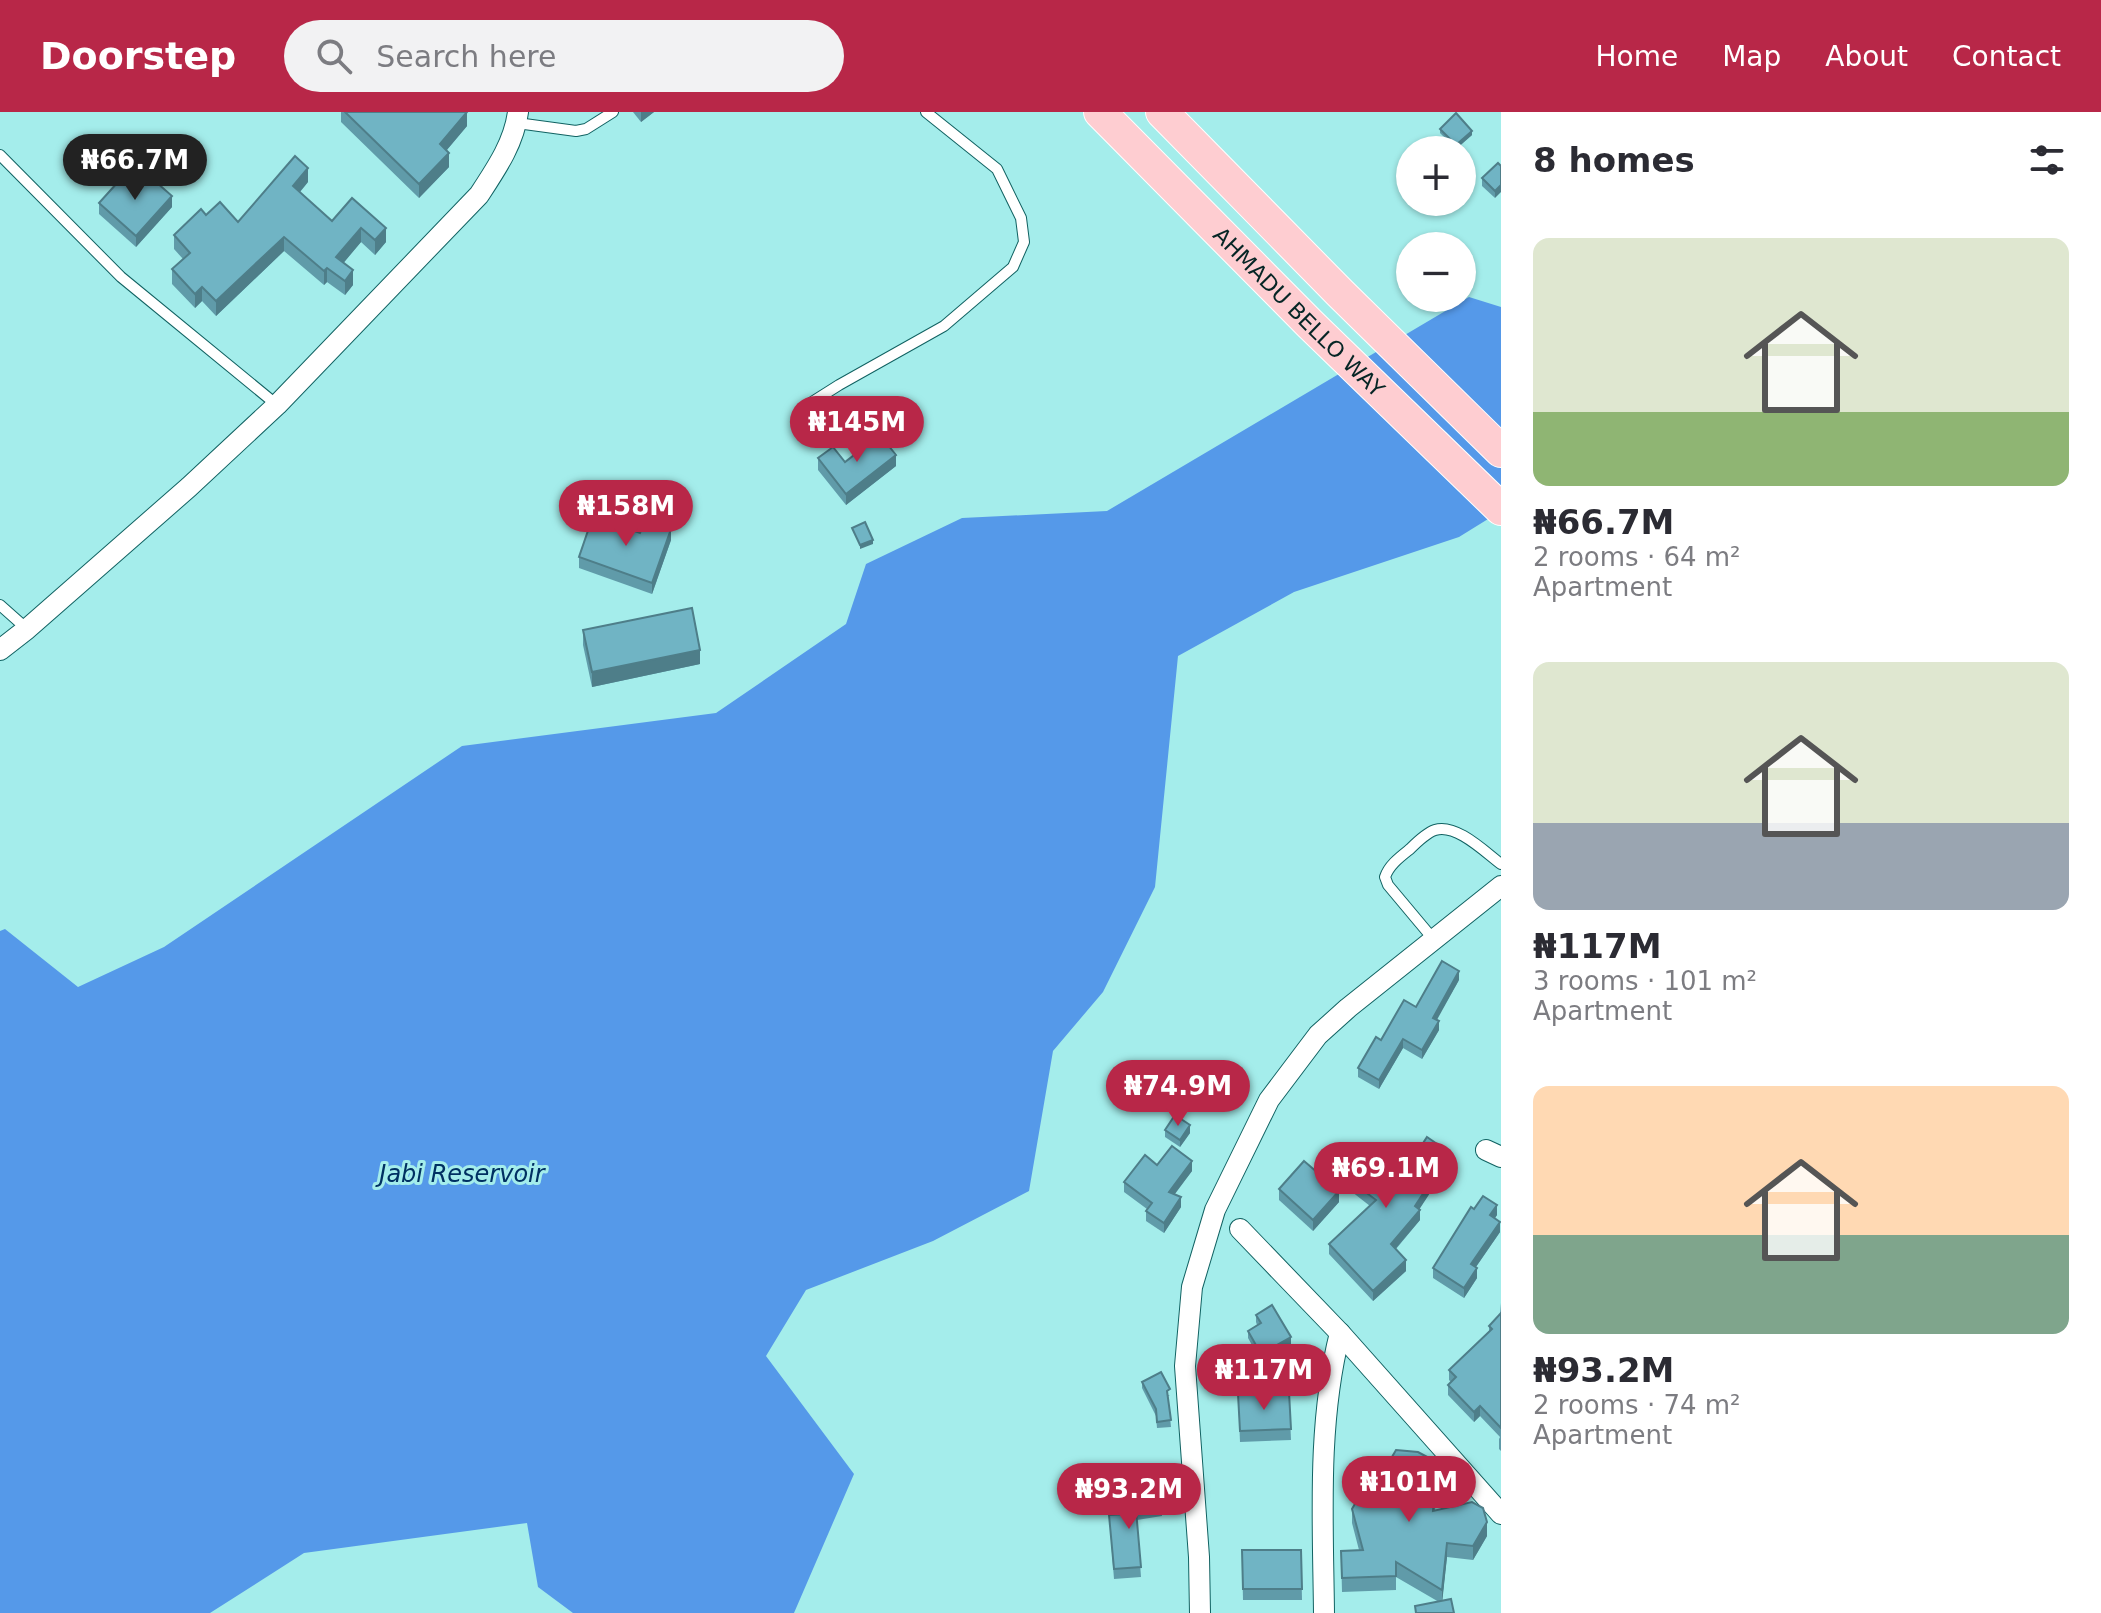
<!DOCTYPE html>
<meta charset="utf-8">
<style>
:root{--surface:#fff;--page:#f2f2f3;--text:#2b2b33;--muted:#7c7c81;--accent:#b82748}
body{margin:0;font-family:"DejaVu Sans",sans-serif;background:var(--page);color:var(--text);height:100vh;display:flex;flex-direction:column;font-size:30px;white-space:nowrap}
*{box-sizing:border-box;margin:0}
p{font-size:26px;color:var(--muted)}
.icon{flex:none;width:44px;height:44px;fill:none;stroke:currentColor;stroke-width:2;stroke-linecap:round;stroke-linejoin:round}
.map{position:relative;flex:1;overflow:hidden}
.sheet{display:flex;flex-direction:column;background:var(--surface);width:600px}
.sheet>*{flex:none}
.controls{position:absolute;left:1396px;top:24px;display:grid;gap:16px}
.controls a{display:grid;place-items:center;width:80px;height:80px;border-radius:50%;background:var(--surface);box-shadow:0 2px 6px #0004;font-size:40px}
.price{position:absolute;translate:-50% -68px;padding:0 18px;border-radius:28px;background:var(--accent);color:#fff;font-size:26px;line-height:52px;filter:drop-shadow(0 2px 4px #0008)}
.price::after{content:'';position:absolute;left:50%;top:48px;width:24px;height:18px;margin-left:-12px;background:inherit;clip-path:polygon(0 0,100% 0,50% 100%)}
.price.active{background:#222;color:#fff}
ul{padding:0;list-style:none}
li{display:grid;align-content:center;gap:16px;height:424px;padding:0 32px}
li span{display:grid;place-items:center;height:248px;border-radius:16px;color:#555}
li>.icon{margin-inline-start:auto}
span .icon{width:144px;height:144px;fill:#fffc;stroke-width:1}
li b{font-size:34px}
h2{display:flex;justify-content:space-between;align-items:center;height:96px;padding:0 32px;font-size:34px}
header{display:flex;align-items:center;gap:48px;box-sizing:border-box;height:112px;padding:0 40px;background:var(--accent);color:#fff}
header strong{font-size:38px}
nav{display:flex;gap:44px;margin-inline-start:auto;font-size:28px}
.search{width:560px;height:72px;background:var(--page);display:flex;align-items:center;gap:20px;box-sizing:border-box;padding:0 28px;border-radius:44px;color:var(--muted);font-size:30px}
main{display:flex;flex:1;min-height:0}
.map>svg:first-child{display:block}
.water{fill:#5599e9}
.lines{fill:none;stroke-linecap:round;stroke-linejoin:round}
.lane-casing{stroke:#116262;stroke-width:12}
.street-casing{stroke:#116262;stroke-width:22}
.primary-casing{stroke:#fff;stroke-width:34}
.lane{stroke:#fff;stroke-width:10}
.street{stroke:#fff;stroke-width:20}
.primary{stroke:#fecdd1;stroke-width:32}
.wall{fill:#609ba9}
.shaded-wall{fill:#4e7e89}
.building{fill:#70b4c4;stroke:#4e7e89;stroke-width:2}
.labels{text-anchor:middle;stroke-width:6;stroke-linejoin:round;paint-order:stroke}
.street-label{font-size:22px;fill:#062525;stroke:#a4edeb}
.water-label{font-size:24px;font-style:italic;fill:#003062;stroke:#a4edeb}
</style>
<header>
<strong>Doorstep</strong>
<div class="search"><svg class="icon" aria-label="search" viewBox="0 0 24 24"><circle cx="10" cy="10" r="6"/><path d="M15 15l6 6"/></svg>Search here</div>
<nav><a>Home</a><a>Map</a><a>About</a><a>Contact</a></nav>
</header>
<main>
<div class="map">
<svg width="1501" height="1501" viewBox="0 0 1501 1501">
<rect width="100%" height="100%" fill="#a4edeb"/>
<polygon class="water" points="1469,185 1501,195 1501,399 1459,425 1294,480 1178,544 1155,775 1103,880 1053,939 1029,1079 933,1129 806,1178 766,1244 854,1362 794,1501 573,1501 538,1475 527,1411 304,1441 210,1501 0,1501 0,819 5,817 78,875 164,835 462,634 716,601 846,512 866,452 962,406 1107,399"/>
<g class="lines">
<g class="lane-casing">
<g id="lane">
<polyline points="517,11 576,19 586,17 613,0"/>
<polyline points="0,43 121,165 277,293"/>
<polyline points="809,292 839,273 944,214 1013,155 1024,130 1021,106 997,57 926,0"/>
<polyline points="0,493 27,517"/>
<path d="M1434,828L1388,773L1385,765C1389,753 1400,745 1410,737C1417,730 1426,721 1435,718C1456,711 1485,740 1501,752"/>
</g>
</g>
<g class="street-casing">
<g id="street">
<path d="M0,538L27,517L189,375L277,293L479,83C496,57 514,31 518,0"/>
<polyline points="1486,1038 1501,1045"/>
<polyline points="1240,1117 1340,1221 1501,1402"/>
<polyline points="1200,1501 1199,1445 1185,1254 1192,1175 1215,1098 1269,988 1318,923 1348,896 1501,774"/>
<path d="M1324,1501C1323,1408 1317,1312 1340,1221"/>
</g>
</g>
<g class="primary-casing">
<g id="primary">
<path id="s1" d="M1100,0L1310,212L1501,397"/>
<polyline points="1162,0 1340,181 1501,339"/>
</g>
</g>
<use href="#lane" class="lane"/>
<use href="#street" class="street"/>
<use href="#primary" class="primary"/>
</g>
<g class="wall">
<polygon points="341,0 467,0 467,14 446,39 449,55 419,86 341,10"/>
<polygon points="633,0 654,0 641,10"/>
<polygon points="1440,17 1472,23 1456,37 1440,21"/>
<polygon points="1498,51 1495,86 1482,74 1482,66"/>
<polygon points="308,70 300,80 332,109 352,86 386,130 375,143 361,130 343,151 353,173 345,183 327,170 324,173 284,139 216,204 202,189 195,196 172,172 172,157 183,147 174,137 174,123 206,103 238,110"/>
<polygon points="141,71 172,95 136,135 99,102 99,91"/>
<polygon points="818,346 845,350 896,354 846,393 818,358"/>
<polygon points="640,421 671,428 652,482 579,456 579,445"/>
<polygon points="583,518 700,552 592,575 583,533"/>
<polygon points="1459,868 1436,908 1439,918 1422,947 1403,936 1379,977 1358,965 1358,956 1381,928 1416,895"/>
<polygon points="1165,1018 1190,1021 1180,1035 1165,1025"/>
<polygon points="1403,1039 1418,1039 1440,1044 1438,1048 1443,1061 1419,1097 1420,1108 1396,1137 1406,1159 1373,1189 1329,1142 1329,1132 1370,1094 1347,1076 1347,1066 1383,1052"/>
<polygon points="1157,1053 1192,1059 1174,1082 1181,1095 1164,1121 1146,1109 1146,1099 1147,1097 1124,1080 1124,1070"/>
<polygon points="1279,1077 1339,1090 1313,1119 1279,1088"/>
<polygon points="1474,1097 1497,1103 1495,1106 1500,1120 1476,1155 1477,1166 1464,1186 1433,1166 1433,1156"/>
<polygon points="1501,1191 1501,1339 1499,1337 1499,1327 1500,1325 1480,1304 1474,1310 1448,1283 1448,1273 1451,1270 1449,1268 1449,1258 1489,1219 1489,1214 1500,1202"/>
<polygon points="1256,1203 1291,1232 1261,1249 1248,1226 1248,1219 1257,1213 1256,1210"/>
<polygon points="1142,1270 1170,1284 1168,1284 1171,1315 1157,1316 1156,1304 1142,1276"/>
<polygon points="1289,1280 1291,1328 1240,1330 1238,1282"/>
<polygon points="1383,1380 1436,1383 1435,1399 1487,1424 1473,1448 1447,1445 1442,1489 1415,1501 1415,1494 1439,1490 1396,1465 1396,1478 1342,1480 1341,1439 1359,1438 1352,1411 1352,1397"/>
<polygon points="1122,1386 1162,1394 1162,1404 1137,1408 1141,1465 1114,1467 1109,1403 1123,1402"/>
<polygon points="1242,1438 1301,1438 1302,1488 1243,1488"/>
</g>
<g class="shaded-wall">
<polygon points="467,0 467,14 440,46 440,32"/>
<polygon points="641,0 654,0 641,10"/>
<polygon points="1472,19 1472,23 1456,37 1456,33"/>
<polygon points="449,41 449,55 419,86 419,72"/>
<polygon points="308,56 308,70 293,88 293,74"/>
<polygon points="1501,73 1501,80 1495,86 1495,79"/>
<polygon points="172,84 172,95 136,135 136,124"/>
<polygon points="361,116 361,130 336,160 336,145"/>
<polygon points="386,116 386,130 375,143 375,128"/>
<polygon points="284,125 284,139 216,204 216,189"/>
<polygon points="327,156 327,170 324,173 324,159"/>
<polygon points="353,158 353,173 345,183 345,169"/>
<polygon points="202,175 202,189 195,196 195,182"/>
<polygon points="896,343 896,354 846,393 846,382"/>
<polygon points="671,417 671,428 652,482 652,471"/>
<polygon points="873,428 873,432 860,437 860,433"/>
<polygon points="700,538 700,552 592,575 592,560"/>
<polygon points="1459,859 1459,868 1433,915 1433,906"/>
<polygon points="1439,909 1439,918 1422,947 1422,938"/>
<polygon points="1403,927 1403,936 1379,977 1379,968"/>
<polygon points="1190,1013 1190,1021 1180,1035 1180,1028"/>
<polygon points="1440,1034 1440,1044 1433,1054 1433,1044"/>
<polygon points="1192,1049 1192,1059 1169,1090 1169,1080"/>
<polygon points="1443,1051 1443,1061 1415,1104 1415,1094"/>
<polygon points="1339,1079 1339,1090 1313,1119 1313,1108"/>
<polygon points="1181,1085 1181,1095 1164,1121 1164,1111"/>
<polygon points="1497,1093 1497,1103 1490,1113 1490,1103"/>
<polygon points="1420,1098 1420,1108 1391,1142 1391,1132"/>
<polygon points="1500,1110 1500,1120 1471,1162 1471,1152"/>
<polygon points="1406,1148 1406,1159 1373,1189 1373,1179"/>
<polygon points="1477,1156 1477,1166 1464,1186 1464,1176"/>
<polygon points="1291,1225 1291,1232 1261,1249 1261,1242"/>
<polygon points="1480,1294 1480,1304 1474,1310 1474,1300"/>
<polygon points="1487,1410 1487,1424 1473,1448 1473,1434"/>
<polygon points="1447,1431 1447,1445 1442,1492 1442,1478"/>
</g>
<g class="building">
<polygon points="345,0 467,0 440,32 449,41 419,72"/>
<polygon points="1456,1 1472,19 1456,33 1440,17"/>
<polygon points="295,44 308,56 293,74 332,109 352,86 386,116 375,128 361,116 336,145 353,158 345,169 327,156 324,159 284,125 216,189 202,175 195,182 172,157 190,141 174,123 201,97 206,103 220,90 238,110"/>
<polygon points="1498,51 1501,54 1501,73 1495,79 1482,66"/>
<polygon points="128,59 141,71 148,63 172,84 136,124 99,91"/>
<polygon points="880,323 896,343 846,382 818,346 833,335 845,350"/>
<polygon points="593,404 640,421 645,408 671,417 652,471 579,445"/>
<polygon points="865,410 873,428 860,433 852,416"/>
<polygon points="692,496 700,538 592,560 583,518"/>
<polygon points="1442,849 1459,859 1433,906 1439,909 1422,938 1403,927 1379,968 1358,956 1376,925 1381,928 1404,888 1416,895"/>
<polygon points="1175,1003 1190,1013 1180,1028 1165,1018"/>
<polygon points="1427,1025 1440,1034 1433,1044 1443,1051 1415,1094 1420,1098 1391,1132 1406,1148 1373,1179 1329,1132 1376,1088 1347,1066 1367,1040 1383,1052 1395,1034 1403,1039 1408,1032 1418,1039"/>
<polygon points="1172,1034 1192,1049 1169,1080 1181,1085 1164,1111 1146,1099 1152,1091 1124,1070 1145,1043 1157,1053"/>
<polygon points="1304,1049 1339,1079 1313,1108 1279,1077"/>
<polygon points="1483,1084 1497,1093 1490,1103 1500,1110 1471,1152 1477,1156 1464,1176 1433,1156 1471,1095 1474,1097"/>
<polygon points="1272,1193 1291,1225 1261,1242 1248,1219 1261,1211 1256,1203"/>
<polygon points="1501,1201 1501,1316 1480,1294 1474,1300 1448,1273 1456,1265 1449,1258 1492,1217 1489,1214"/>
<polygon points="1161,1260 1170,1277 1167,1279 1171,1308 1157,1310 1156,1297 1142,1270"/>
<polygon points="1289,1280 1291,1317 1240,1319 1238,1282"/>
<polygon points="1396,1338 1418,1340 1431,1347 1436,1369 1433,1399 1472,1390 1483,1396 1487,1410 1473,1434 1447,1431 1442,1478 1396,1450 1396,1464 1342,1466 1341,1439 1363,1438 1352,1397 1363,1378 1383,1380 1385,1357"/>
<polygon points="1160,1381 1162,1394 1136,1398 1141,1455 1114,1457 1109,1403 1125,1402 1122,1386"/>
<polygon points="1242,1438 1301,1438 1302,1477 1243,1477"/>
<polygon points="1451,1487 1454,1501 1416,1501 1415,1494"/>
</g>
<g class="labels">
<g class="street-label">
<text dy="8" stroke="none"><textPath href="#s1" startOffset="282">AHMADU BELLO WAY</textPath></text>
</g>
<g class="water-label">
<text x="462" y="1070">Jabi Reservoir</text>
</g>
</g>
</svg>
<div class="controls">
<a>+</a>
<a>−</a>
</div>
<b class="price active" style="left:135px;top:90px">₦66.7M</b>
<b class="price" style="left:857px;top:352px">₦145M</b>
<b class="price" style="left:626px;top:436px">₦158M</b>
<b class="price" style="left:1178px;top:1016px">₦74.9M</b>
<b class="price" style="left:1386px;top:1098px">₦69.1M</b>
<b class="price" style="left:1264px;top:1300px">₦117M</b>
<b class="price" style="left:1409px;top:1412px">₦101M</b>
<b class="price" style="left:1129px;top:1419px">₦93.2M</b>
</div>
<section class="sheet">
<h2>8 homes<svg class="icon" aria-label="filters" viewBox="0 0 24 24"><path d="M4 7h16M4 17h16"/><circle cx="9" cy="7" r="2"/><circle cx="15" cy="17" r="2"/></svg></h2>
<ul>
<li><span style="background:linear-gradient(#dfe7d0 70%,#8fb573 0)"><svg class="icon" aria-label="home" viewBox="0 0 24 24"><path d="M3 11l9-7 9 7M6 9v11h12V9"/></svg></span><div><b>₦66.7M</b><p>2 rooms · 64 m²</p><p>Apartment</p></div></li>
<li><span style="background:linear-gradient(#dfe7d0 65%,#9aa5b1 0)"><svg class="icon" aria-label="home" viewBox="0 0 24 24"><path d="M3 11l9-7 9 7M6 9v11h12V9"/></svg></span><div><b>₦117M</b><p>3 rooms · 101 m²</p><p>Apartment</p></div></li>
<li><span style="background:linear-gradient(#ffd9b3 60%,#7fa58c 0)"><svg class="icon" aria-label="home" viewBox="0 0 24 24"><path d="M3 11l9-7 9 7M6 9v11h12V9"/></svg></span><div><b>₦93.2M</b><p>2 rooms · 74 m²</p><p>Apartment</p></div></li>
</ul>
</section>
</main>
